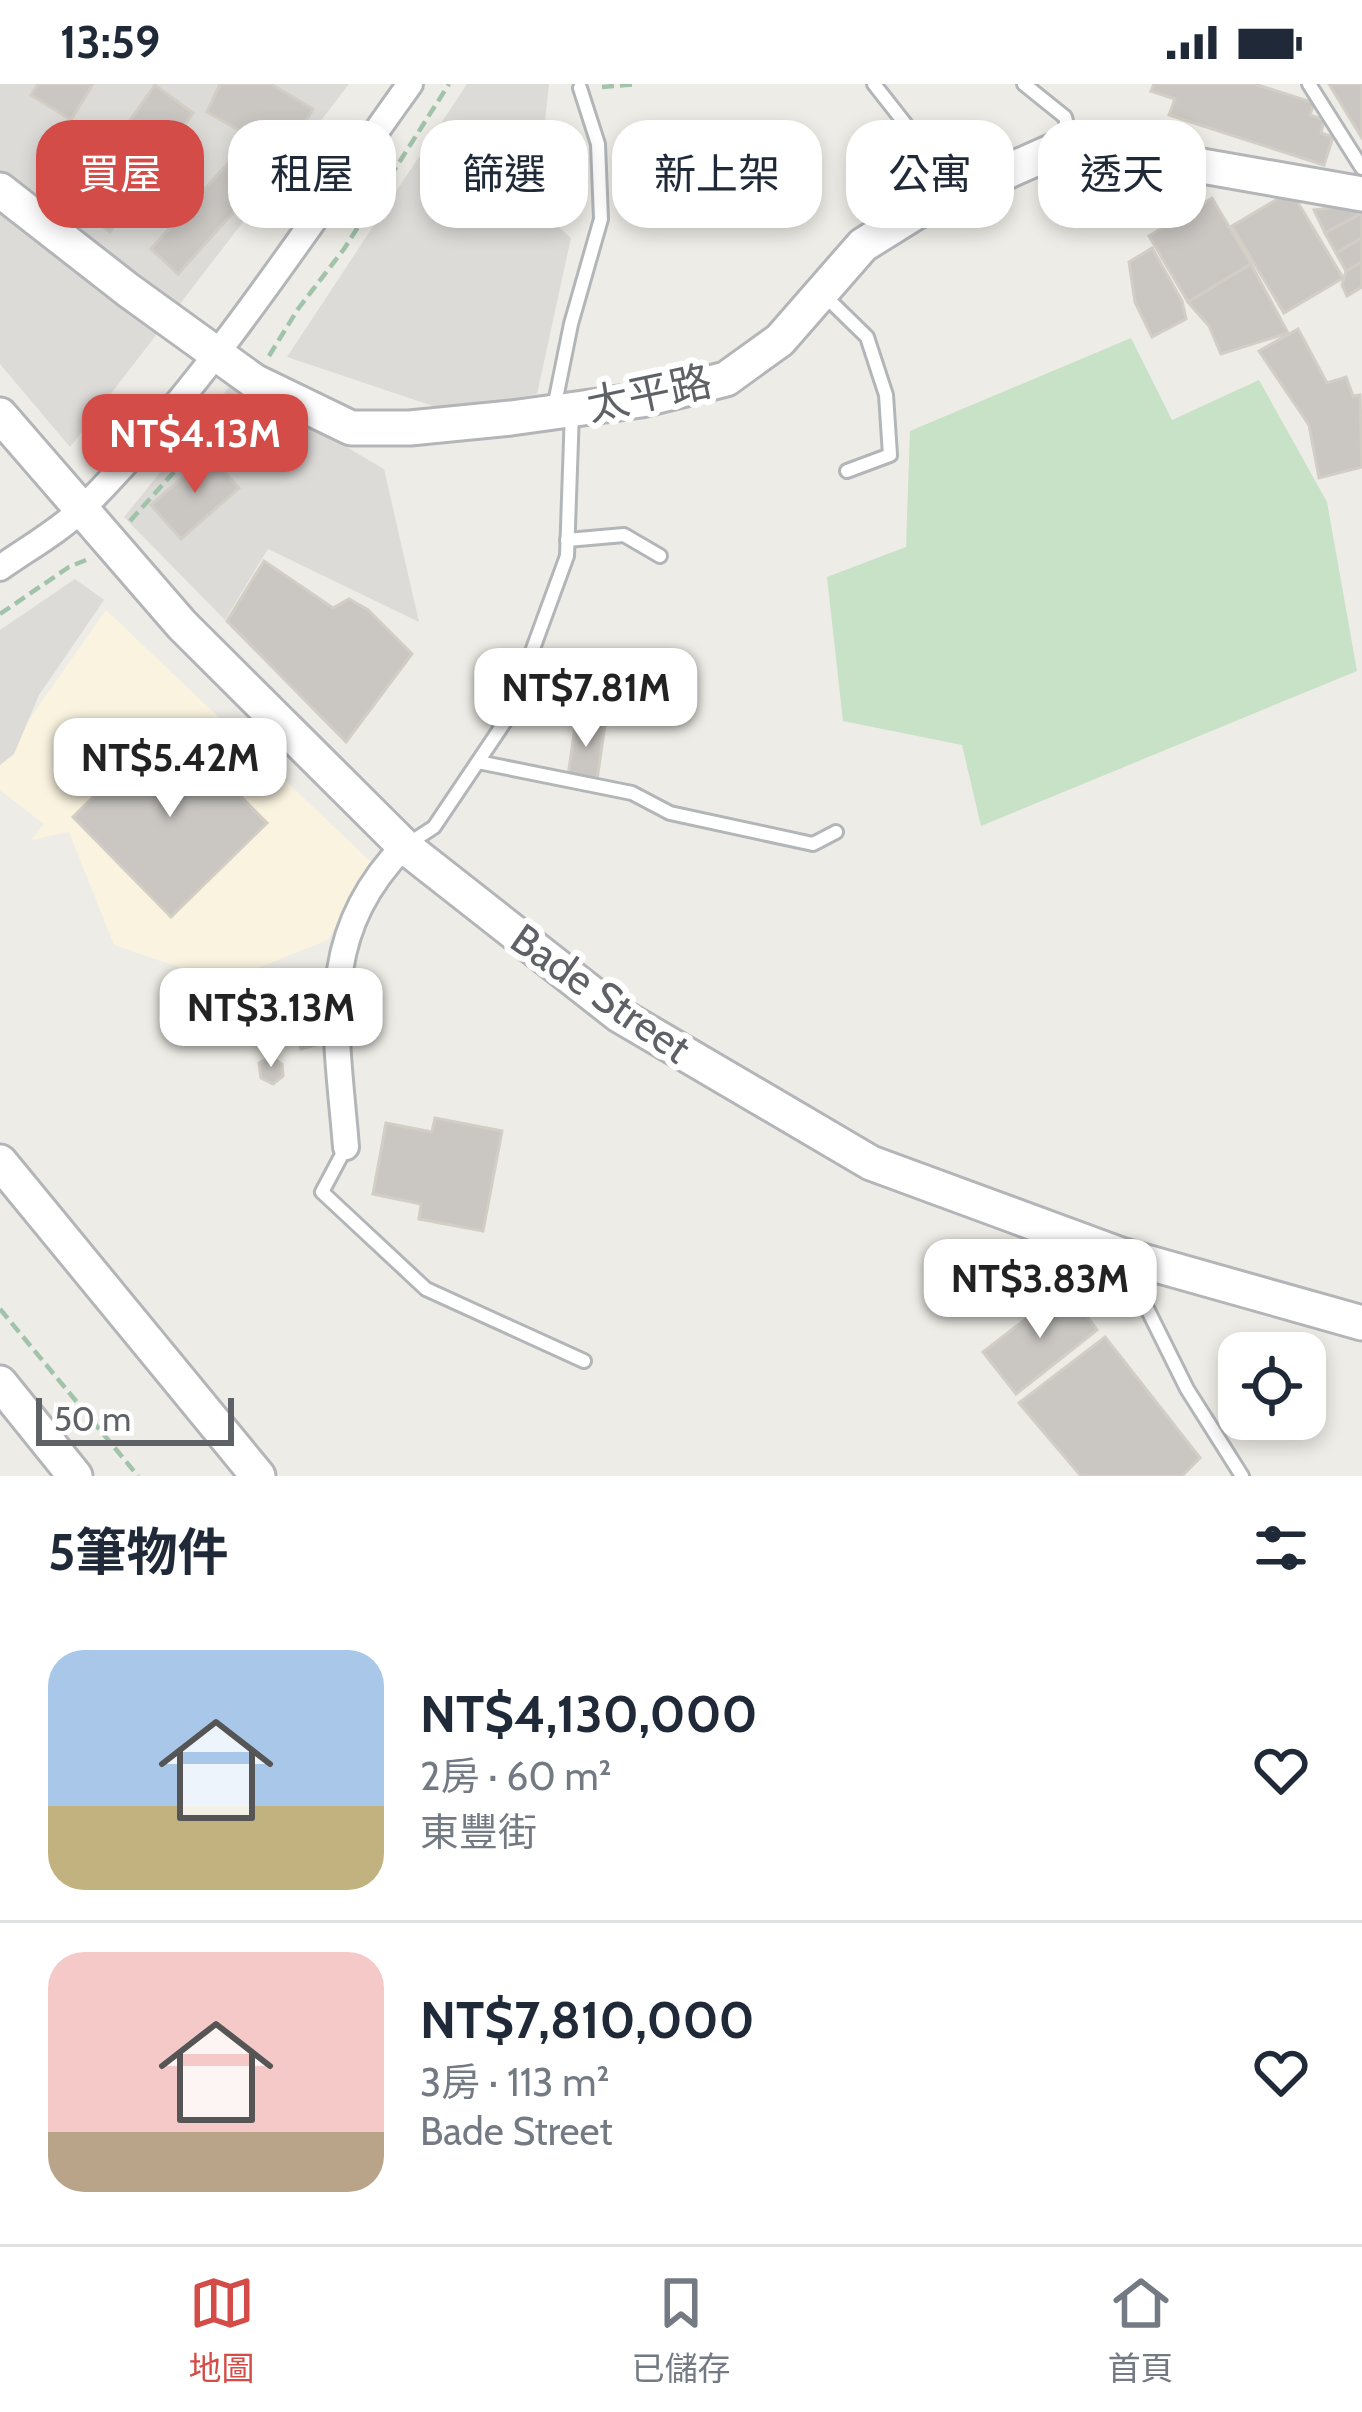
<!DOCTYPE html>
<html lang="zh-TW">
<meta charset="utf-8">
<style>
:root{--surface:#fff;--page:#f6f6f7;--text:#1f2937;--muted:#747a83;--line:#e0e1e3;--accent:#d44c47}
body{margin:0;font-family:Cabin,"Noto Sans TC",sans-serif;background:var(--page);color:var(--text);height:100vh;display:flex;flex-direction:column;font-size:45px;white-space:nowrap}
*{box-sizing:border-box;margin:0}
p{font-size:39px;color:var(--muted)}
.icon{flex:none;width:66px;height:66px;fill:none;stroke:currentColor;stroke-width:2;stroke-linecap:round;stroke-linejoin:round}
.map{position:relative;height:1392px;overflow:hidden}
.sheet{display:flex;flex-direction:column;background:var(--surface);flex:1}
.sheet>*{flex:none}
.guide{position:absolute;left:36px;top:36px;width:1290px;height:108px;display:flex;gap:24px}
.tools{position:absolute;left:1218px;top:1248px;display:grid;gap:24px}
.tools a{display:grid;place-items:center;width:108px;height:108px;border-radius:24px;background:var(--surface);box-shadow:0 6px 18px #0003;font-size:60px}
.scale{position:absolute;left:36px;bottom:30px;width:198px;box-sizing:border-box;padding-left:12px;border:6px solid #5e6165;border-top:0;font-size:33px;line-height:42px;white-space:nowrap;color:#5e6165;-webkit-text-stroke:9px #fff;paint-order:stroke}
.price{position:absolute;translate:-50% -102px;padding:0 27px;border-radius:24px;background:#fff;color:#222;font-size:39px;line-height:78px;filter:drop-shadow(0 3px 6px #0008)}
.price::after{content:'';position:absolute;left:50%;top:72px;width:36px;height:27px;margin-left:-18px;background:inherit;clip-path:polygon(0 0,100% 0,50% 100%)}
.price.current{background:var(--accent);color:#fff}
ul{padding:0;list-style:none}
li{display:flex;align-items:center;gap:36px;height:300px;padding:0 48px}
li+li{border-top:3px solid var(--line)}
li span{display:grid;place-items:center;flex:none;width:336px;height:240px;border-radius:36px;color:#555}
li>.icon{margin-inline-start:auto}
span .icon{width:144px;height:144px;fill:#fffc;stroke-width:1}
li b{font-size:51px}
h2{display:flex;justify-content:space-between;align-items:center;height:144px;padding:0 48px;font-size:51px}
.chip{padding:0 42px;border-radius:36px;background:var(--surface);box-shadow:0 6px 18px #0003;font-size:42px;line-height:108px}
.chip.current{background:var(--accent);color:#fff}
.status{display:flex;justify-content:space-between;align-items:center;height:84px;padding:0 60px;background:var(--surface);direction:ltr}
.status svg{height:33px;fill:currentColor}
.dock{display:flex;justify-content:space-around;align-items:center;height:168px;border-top:3px solid var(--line);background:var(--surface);font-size:33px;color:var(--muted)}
.dock a{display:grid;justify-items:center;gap:6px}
.dock .current{color:var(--accent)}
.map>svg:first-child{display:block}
.commercial{fill:#faf3e0}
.industrial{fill:#dddbd8}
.green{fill:#c7e2c6}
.building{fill:#cac7c3;stroke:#d2cec5;stroke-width:3}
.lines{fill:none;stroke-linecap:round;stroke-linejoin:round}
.lane-casing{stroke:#b3b6b9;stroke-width:18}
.street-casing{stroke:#b3b6b9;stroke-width:30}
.secondary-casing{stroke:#b3b5b9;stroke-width:39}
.path{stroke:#a0c3a9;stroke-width:4.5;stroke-dasharray:12 6;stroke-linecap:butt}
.lane{stroke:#fff;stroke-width:12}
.street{stroke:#fff;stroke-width:24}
.secondary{stroke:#fff;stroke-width:33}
.labels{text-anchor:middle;stroke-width:12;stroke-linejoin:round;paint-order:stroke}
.street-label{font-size:42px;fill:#5e6165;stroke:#fff}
</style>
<div class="status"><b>13:59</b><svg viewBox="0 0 49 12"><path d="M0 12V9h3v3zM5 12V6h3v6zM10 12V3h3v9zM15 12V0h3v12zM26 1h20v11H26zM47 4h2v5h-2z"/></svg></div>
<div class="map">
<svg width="1362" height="1392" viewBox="0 0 1362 1392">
<rect width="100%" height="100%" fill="#eeece6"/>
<polygon class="commercial" points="106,526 371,778 328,856 258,884 191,887 114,861 69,748 31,756 44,740 0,706 0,677"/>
<g class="industrial">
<polygon points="0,0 349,0 70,363 0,280"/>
<polygon points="467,0 549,0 536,123 571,154 537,310 448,327 287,273"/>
<polygon points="234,297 384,385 419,538 268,465 225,536 124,433"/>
<polygon points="75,495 104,516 39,611 14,670 0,681 0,546"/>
</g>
<polygon class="green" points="1131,254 1172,336 1259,296 1327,418 1357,587 981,742 962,661 843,637 827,493 906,463 910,347"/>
<g class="building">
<polygon points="38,0 93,0 71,36 31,11"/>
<polygon points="220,0 271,0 313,25 285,73 207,28"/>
<polygon points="1154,0 1255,0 1314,19 1310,31 1324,36 1321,49 1333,53 1324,81 1169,31 1175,15 1151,7"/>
<polygon points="1329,0 1362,0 1362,54"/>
<polygon points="155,1 193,29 110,148 71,120"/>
<polygon points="248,57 275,82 178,190 151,165"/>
<polygon points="1291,107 1343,194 1284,229 1232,142"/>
<polygon points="1212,114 1251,180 1188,218 1149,152"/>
<polygon points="1362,120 1362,129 1325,149 1314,126"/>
<polygon points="1362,129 1362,154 1336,169 1325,149"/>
<polygon points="1362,154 1362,178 1346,187 1336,169"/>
<polygon points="1152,164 1182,217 1186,235 1152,253 1135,218 1129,178"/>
<polygon points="1362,178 1362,203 1347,212 1342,201 1346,187"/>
<polygon points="1251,180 1288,249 1221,270 1209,242 1188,218"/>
<polygon points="1298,245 1327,299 1346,293 1353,312 1360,311 1362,383 1319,394 1309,341 1259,267"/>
<polygon points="209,370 239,404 181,455 151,421"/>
<polygon points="264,477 333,524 349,515 368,526 412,570 346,658 227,537"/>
<polygon points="576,636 605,640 597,696 568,692"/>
<polygon points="168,639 267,739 171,833 73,733"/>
<polygon points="319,909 332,957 301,965 289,917"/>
<polygon points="271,973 282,980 283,992 273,1000 261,994 259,979"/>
<polygon points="435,1034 502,1047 483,1147 419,1135 421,1120 373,1110 386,1039 432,1048"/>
<polygon points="1066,1204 1097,1246 1016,1310 983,1268"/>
<polygon points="1105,1253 1200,1374 1182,1392 1081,1392 1019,1319"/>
</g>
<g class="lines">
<g class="lane-casing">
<g id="lane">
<polyline points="874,0 958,107"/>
<polyline points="1024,0 1065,33 1071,57"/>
<polyline points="1309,0 1362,84"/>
<polyline points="824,211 867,253 886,311 890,371 847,387"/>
<polyline points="554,324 571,240 601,135 598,60 580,4"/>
<polyline points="567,456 624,451 660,472"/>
<polyline points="478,678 632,709 670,729 813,760 836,748"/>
<polyline points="405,762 434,743 508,633 567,472 572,327"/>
<polyline points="240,942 289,903 336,894"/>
<polyline points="346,1063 322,1108 426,1205 584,1277"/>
<polyline points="1124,1178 1187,1305 1242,1392"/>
</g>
</g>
<g class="street-casing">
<g id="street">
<path d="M0,484C27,465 59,447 83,424C208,299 307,143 410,0"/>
<path d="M346,1063C337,948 314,854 404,762"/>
</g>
</g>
<g class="secondary-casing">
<g id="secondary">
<polyline points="0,106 128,206 254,297 351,344 410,344 511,334 641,316 726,295 780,256 863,161 916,128 1071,59 1362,110"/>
<polyline points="0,331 182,541 404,762 619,931 871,1079 1121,1171 1362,1239"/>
<polyline points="0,1078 258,1392"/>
<polyline points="0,1299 75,1392"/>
</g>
</g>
<g class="path">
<polyline points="602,3 638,0"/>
<polyline points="269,272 298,225 344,165 449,0"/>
<polyline points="130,437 235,320"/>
<polyline points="0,530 69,483 86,476"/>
<polyline points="0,1225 138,1392"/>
</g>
<use href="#lane" class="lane"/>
<use href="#street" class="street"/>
<use href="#secondary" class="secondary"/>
</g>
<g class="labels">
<g class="street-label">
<text transform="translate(649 309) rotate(-12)" y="15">太平路</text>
<text transform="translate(601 909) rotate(35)" y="15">Bade Street</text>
</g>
</g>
</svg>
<div class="tools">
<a><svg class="icon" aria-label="locate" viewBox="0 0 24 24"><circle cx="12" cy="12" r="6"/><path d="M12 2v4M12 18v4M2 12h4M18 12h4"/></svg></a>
</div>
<div class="scale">50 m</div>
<b class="price current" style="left:195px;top:412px">NT$4.13M</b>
<b class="price" style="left:586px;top:666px">NT$7.81M</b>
<b class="price" style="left:170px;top:736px">NT$5.42M</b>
<b class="price" style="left:271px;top:986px">NT$3.13M</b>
<b class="price" style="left:1040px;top:1257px">NT$3.83M</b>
<div class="guide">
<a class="chip current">買屋</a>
<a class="chip">租屋</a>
<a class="chip">篩選</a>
<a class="chip">新上架</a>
<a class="chip">公寓</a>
<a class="chip">透天</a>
</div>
</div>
<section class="sheet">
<h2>5筆物件<svg class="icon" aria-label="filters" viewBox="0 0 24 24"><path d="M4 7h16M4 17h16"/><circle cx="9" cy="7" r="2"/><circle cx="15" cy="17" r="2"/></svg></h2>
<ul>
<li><span style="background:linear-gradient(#a9c7e8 65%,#c2b280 0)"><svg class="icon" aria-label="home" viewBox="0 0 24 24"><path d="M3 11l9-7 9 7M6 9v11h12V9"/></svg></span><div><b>NT$4,130,000</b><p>2房 · 60 m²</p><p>東豐街</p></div><svg class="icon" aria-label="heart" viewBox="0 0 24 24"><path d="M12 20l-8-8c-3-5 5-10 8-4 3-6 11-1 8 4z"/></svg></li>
<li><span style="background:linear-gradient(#f6c9c9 75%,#b9a48a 0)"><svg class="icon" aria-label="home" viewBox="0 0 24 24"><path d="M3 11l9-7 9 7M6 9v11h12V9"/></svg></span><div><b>NT$7,810,000</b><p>3房 · 113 m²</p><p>Bade Street</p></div><svg class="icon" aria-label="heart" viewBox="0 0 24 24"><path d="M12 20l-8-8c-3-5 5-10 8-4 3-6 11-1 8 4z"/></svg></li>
</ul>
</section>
<nav class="dock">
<a class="current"><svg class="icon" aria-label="map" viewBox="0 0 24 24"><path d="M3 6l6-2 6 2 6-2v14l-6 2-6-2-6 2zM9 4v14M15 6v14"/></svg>地圖</a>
<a><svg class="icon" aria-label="saved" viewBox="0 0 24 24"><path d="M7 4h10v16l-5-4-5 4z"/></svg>已儲存</a>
<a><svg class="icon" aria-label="home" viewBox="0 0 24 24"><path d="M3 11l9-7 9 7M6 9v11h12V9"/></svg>首頁</a>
</nav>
